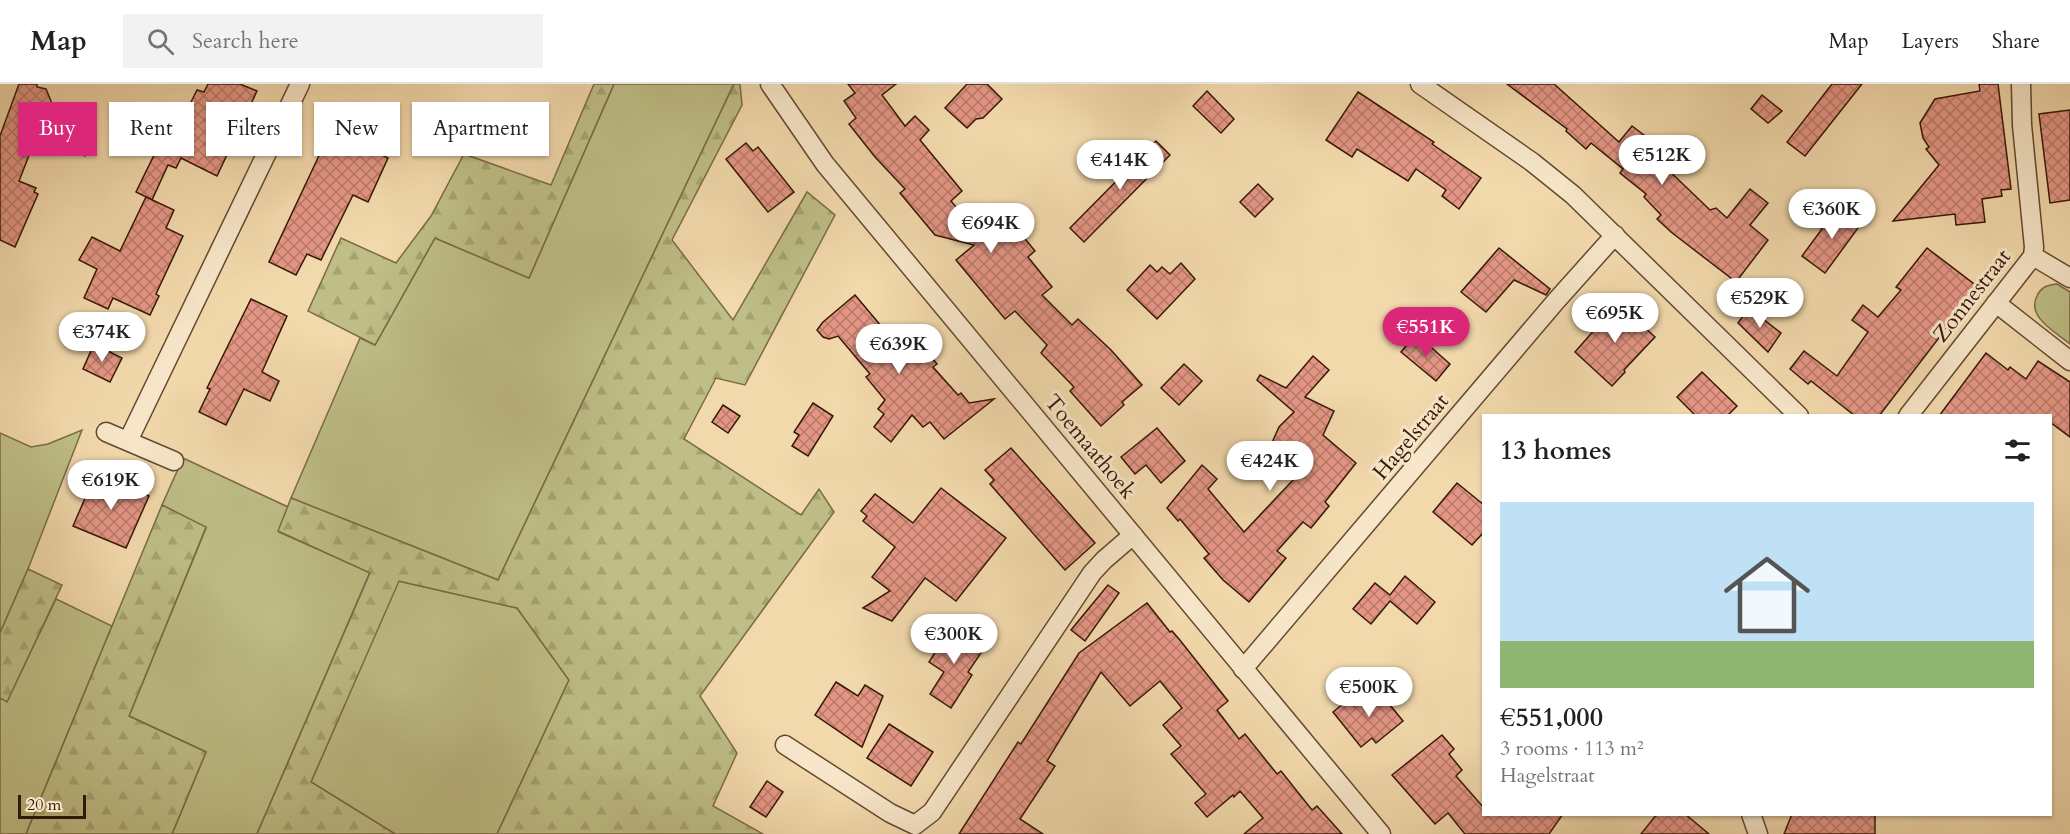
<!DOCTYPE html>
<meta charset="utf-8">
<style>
:root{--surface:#fff;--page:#f2f2f2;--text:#202124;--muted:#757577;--line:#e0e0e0;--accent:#db2777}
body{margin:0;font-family:Cardo,serif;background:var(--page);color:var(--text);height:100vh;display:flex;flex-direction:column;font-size:22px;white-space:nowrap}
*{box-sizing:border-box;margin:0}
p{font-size:20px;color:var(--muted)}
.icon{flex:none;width:33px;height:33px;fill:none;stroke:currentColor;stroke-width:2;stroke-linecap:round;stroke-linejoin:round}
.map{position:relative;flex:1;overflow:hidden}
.details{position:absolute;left:1482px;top:330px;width:570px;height:402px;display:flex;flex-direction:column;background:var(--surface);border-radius:0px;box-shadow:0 2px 4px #0004}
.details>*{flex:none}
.top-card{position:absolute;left:18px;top:18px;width:570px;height:54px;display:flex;gap:12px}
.scale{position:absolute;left:18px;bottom:15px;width:68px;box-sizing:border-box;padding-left:6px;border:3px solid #361806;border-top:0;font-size:16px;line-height:21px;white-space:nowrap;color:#361806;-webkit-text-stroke:4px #f7e6c9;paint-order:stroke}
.price{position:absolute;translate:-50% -51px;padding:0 14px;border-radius:21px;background:#fff;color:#222;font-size:20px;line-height:39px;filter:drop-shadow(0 2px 3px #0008)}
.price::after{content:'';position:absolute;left:50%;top:36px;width:18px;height:14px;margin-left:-9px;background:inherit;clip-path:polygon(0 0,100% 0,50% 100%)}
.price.active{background:var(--accent);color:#fff}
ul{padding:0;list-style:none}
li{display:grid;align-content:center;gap:12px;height:318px;padding:0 18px}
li+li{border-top:2px solid var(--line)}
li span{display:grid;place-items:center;height:186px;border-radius:0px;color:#555}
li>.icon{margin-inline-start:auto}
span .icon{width:108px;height:108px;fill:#fffc;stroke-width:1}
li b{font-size:26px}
h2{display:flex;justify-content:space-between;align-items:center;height:72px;padding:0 18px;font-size:26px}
.tag{padding:0 21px;border-radius:0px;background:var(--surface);box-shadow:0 2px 4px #0004;font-size:21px;line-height:54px}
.tag.active{background:var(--accent);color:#fff}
header{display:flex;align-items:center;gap:36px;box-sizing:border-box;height:84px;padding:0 30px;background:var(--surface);border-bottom:2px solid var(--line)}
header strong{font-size:28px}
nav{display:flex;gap:33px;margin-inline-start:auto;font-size:21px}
.search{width:420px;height:54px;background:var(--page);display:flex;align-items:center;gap:15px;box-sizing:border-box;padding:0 21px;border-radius:0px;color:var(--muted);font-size:22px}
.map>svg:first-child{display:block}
.green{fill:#bfbe86;stroke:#7a6b46;stroke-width:1.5}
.forest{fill:url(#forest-firs);stroke:#7a6b46;stroke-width:1.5}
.building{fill:url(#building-cross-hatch);stroke:#361806;stroke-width:1.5}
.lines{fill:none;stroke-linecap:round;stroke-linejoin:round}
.minor-casing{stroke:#654830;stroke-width:21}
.minor{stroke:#f7e6c9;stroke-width:18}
.labels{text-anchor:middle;stroke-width:6;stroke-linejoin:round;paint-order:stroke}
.street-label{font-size:22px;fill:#361806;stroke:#f7e6c9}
</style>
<header>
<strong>Map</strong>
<div class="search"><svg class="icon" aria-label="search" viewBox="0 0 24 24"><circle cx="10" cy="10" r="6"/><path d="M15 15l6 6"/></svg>Search here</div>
<nav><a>Map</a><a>Layers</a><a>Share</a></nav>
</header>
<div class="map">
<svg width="2070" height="750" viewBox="0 0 2070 750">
<defs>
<pattern id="forest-firs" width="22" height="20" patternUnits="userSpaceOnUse" patternTransform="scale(1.5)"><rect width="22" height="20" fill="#bfbe86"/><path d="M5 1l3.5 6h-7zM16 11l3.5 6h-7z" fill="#a5a372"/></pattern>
<pattern id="building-cross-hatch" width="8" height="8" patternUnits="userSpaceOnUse" patternTransform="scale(1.5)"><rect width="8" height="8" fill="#e49685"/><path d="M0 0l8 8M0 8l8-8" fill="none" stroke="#ba796b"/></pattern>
</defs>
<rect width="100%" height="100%" fill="#f2d9ac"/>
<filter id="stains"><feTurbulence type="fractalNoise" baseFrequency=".00333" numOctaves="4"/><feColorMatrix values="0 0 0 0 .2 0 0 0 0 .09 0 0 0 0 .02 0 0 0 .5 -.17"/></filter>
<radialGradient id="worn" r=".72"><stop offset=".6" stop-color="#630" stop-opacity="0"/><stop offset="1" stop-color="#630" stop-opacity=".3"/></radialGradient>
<g class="green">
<polygon points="614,0 734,0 498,496 291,414 360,254 375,261 435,154 529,194"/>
<path d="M2057,200L2070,208V260C2056,248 2026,233 2037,212C2041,203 2047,201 2057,200Z"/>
<polygon points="82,346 28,485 0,549 0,349 31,363 48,360"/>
<polygon points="183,374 288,423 279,448 370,488 257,750 172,750 206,668 129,632 206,444 162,421"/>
<polygon points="398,497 517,524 569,596 497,750 395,750 311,698"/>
<polygon points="56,515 112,542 26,750 0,750 0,614 7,617"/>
</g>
<g class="forest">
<polygon points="594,0 614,0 529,194 435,154 375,261 308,227 341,154 396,179 431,132 464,70 551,101"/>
<polygon points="734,0 740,0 742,21 672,156 733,236 807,108 835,131 745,301 716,294 684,355 801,431 819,405 834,428 700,612 737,669 713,722 763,750 497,750 569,596 517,524 399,497 311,698 395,750 257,750 370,489 278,447 291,414 498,496"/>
<polygon points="162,421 206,443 129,632 206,668 172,750 26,750"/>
<polygon points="28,485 62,501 7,618 0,614 0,549"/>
</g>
<g class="building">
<polygon points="19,0 37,0 37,3 46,5 60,39 64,32 96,47 85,72 37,51 19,97 36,104 34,108 38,110 15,163 0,156 0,52"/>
<polygon points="208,0 240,0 257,7 217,92 181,74 176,84 168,81 152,116 136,108 157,65 165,69 188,19 190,20 197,6 204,8"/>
<polygon points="848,0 896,0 882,11 905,42 915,32 929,46 920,56 962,107 951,117 973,143 998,122 1035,167 1028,173 1052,203 1042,211 1072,241 1078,235 1111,266 1142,301 1122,318 1124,321 1101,342 1070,307 1074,303 1041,269 1047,261 1015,227 1005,235 956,176 974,161 935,151 900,109 905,105 875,73 849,40 856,34 844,17 855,9"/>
<polygon points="967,0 987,0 1002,15 983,34 976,35 967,44 945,24"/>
<polygon points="1507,0 1554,0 1619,58 1632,42 1669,70 1661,79 1710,126 1716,124 1727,134 1750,105 1768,119 1750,141 1768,156 1736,198 1671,148 1657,135 1661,131 1644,113 1646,110 1620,89 1623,85 1591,59 1586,65 1566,47 1567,45"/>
<polygon points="1832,0 1862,0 1805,72 1787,58"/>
<polygon points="1979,0 1998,0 2011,105 2001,106 2002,112 1982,115 1985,138 1956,141 1955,130 1893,137 1939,81 1926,65 1929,63 1923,54 1920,39 1935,15 1980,7"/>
<polygon points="1207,7 1234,35 1221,49 1193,22"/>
<polygon points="1358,8 1434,58 1432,60 1481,94 1459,125 1442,112 1446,106 1416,85 1408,97 1357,65 1352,73 1326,56"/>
<polygon points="1762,11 1782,27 1768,39 1751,25"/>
<polygon points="2070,26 2070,116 2050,119 2039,30"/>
<polygon points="332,44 388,74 368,118 353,111 321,176 307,170 296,191 269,178"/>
<polygon points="1156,57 1170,71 1084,158 1070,144"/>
<polygon points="746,59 753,67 758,63 794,108 768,128 726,75"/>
<polygon points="1258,100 1273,115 1255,133 1240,118"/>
<polygon points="146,113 174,126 166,144 183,152 156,210 159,212 150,231 113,214 108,225 84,214 97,185 79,176 92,153 120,167"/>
<polygon points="1838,122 1861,140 1825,189 1802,172 1822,145 1821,144"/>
<polygon points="1499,164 1550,205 1546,211 1514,196 1486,228 1461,208"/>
<polygon points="1927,164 1978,203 1879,332 1855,332 1811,297 1808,300 1790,285 1804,267 1837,292 1868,248 1852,236 1863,221 1878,233 1901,206 1896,203"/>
<polygon points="1181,179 1195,195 1157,235 1127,206 1150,181 1157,188 1162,183 1170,190"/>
<polygon points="855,211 903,268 908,265 910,268 920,260 937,280 933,283 958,311 961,309 969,319 994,315 944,355 930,338 923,343 912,331 891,358 874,343 884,330 878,325 885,316 866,293 870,290 838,252 829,255 823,253 817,246 823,238"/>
<polygon points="251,215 287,232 262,288 279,297 270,317 244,305 226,341 199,328 210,305 207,304"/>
<polygon points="1618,219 1655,253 1624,286 1625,288 1612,302 1575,268"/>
<polygon points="1749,224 1781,249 1768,268 1738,239"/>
<polygon points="1416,250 1450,280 1436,297 1401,268"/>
<polygon points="94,260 122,274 110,298 83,285"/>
<polygon points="1986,269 2008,286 2010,283 2026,295 2038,277 2070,298 2070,353 2050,338 2050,332 1939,332"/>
<polygon points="1313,272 1329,286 1305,313 1334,327 1323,351 1356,379 1325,418 1329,422 1311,444 1303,438 1277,467 1286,474 1249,518 1223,496 1204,474 1209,470 1180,435 1178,437 1167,424 1202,381 1217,395 1208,405 1244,448 1294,395 1279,386 1291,373 1270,363 1279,343 1294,328 1257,296 1260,291 1286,304"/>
<polygon points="1184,280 1202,297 1179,321 1161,304"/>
<polygon points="1702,288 1737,322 1727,332 1696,332 1677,313"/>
<polygon points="813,319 833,332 808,372 792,362 799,351 794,348"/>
<polygon points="723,321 740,332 728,349 712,338"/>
<polygon points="1157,344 1185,377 1161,399 1146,381 1135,390 1121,373"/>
<polygon points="1011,364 1095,459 1065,486 990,400 994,396 985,386"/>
<polygon points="96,389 149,412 126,464 73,442"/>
<polygon points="1457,399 1484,421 1484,448 1472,461 1433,428"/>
<polygon points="941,404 1006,454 956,517 925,494 892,537 863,524 890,507 872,493 895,463 863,437 867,432 861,427 875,410 913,439"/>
<polygon points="1405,492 1435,518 1417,540 1390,517 1371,540 1353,525 1375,499 1390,511"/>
<polygon points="1108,501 1119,509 1085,557 1071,546"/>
<polygon points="1147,519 1170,548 1172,547 1179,555 1228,617 1217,626 1239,655 1245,650 1277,690 1281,687 1312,726 1317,722 1342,750 1244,750 1263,734 1240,707 1234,713 1233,711 1207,733 1195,719 1206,710 1171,670 1181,662 1163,641 1182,624 1160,597 1130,622 1101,588 1047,677 1055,682 1020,735 1043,750 959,750 1018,658 1021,660 1079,569"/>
<polygon points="952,542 985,563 968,588 972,591 951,624 930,610 944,588 929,578"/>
<polygon points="836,598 858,612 865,601 883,612 862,663 815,631"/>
<polygon points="1376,604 1403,637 1376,659 1372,654 1361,663 1333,628 1349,615 1354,622"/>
<polygon points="889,640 933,668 911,702 867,674"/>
<polygon points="1442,651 1454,665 1449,670 1462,686 1456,692 1484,724 1484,730 1563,730 1549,750 1465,750 1448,729 1435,740 1392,691"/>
<polygon points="767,697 783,708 766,733 750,723"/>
<polygon points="1657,730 1685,730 1709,750 1641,750"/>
<polygon points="1792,730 1875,730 1875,750 1784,750"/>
</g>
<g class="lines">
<g class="minor-casing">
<g id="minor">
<polyline points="770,0 825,80 1381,750"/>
<polyline points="1420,0 1532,78 1573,111 1799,332"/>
<polyline points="2033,172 2070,194"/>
<polyline points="1996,219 2070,277"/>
<polyline points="1908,332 2033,172 2034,163 2022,41 2021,0"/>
<polyline points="106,348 174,377"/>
<polyline points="128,357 300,0"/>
<polyline points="1243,585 1556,217 1615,151"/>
<polyline points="785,661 890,729 915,741 932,728 1092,489 1104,476 1133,451"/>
<polyline points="1751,730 1758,750"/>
</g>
</g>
<use href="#minor" class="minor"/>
</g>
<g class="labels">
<g class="street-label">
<text transform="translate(1971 211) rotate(-52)" y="8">Zonnestraat</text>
<text transform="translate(1410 352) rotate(-50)" y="8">Hagelstraat</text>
<text transform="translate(1091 362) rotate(50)" y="8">Toemaathoek</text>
</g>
</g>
<rect width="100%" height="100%" filter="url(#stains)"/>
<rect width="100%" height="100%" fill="url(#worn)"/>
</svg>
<div class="scale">20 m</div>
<b class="price" style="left:1662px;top:102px">€512K</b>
<b class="price" style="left:1120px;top:107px">€414K</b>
<b class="price" style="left:1832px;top:156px">€360K</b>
<b class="price" style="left:991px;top:170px">€694K</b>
<b class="price" style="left:1760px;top:245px">€529K</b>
<b class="price" style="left:1615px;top:260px">€695K</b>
<b class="price active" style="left:1426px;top:274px">€551K</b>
<b class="price" style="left:102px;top:279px">€374K</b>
<b class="price" style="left:899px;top:291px">€639K</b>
<b class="price" style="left:1270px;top:408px">€424K</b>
<b class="price" style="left:111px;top:427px">€619K</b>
<b class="price" style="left:954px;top:581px">€300K</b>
<b class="price" style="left:1369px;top:634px">€500K</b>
<div class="top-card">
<a class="tag active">Buy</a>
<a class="tag">Rent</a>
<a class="tag">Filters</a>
<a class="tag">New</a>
<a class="tag">Apartment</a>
</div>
<section class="details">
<h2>13 homes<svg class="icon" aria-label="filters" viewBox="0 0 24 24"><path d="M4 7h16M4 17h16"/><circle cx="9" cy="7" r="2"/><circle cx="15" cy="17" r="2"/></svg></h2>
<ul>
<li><span style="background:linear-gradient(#bfe0f5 75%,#8fb573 0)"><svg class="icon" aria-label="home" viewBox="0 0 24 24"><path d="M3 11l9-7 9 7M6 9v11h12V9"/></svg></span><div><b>€551,000</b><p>3 rooms · 113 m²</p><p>Hagelstraat</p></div></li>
</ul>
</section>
</div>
